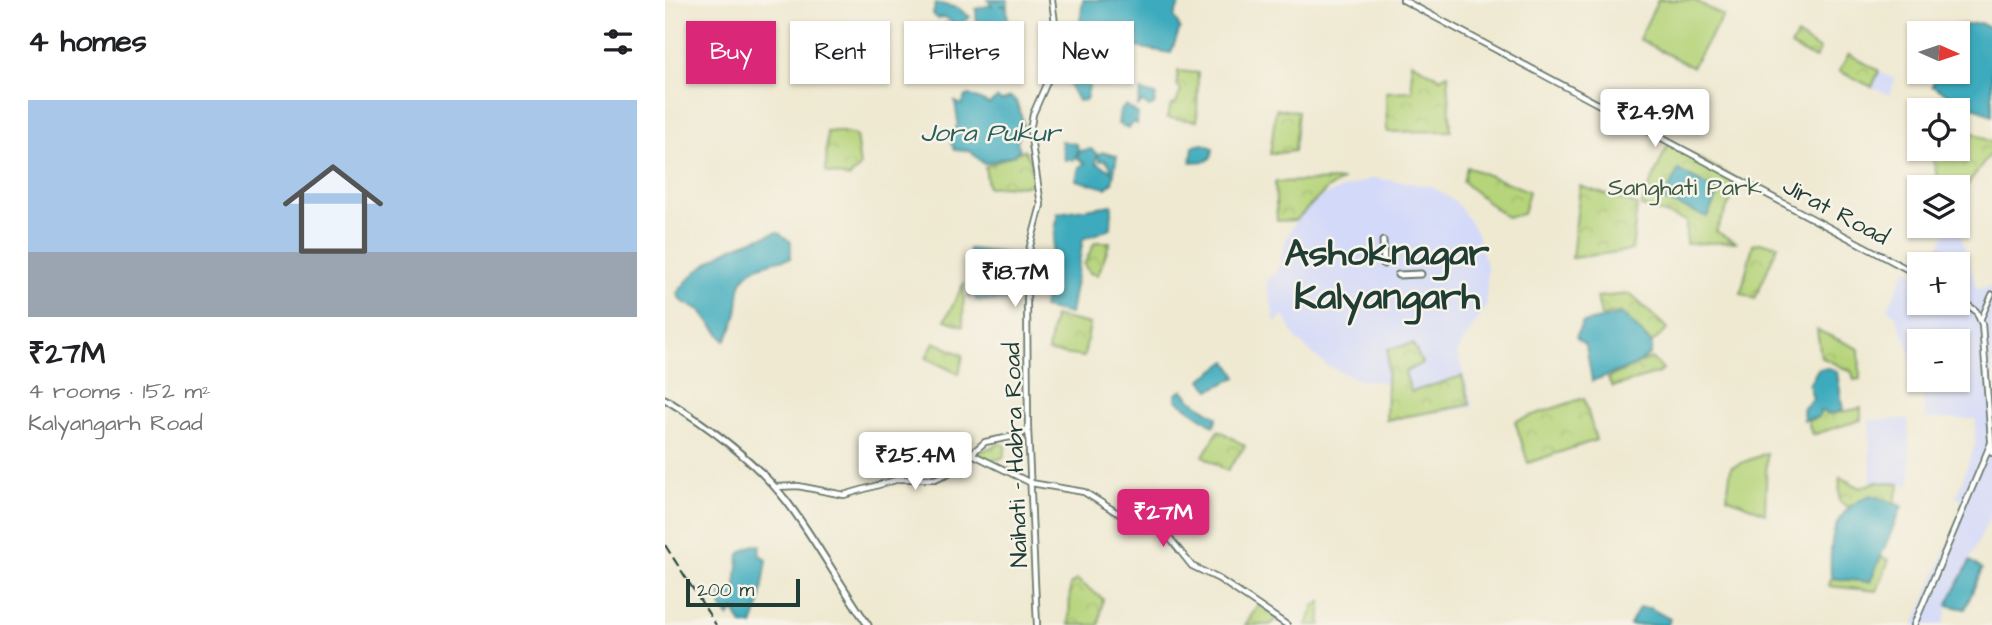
<!DOCTYPE html>
<meta charset="utf-8">
<style>
:root{--surface:#fff;--page:#f6f6f6;--text:#202124;--muted:#757577;--accent:#db2777}
body{margin:0;font-family:"Architects Daughter",sans-serif;background:var(--page);color:var(--text);height:100vh;display:flex;flex-direction:column;font-size:26px;white-space:nowrap}
*{box-sizing:border-box;margin:0}
p{font-size:23px;color:var(--muted)}
.icon{flex:none;width:38px;height:38px;fill:none;stroke:currentColor;stroke-width:2;stroke-linecap:round;stroke-linejoin:round}
.map{position:relative;flex:1;overflow:hidden}
.details{display:flex;flex-direction:column;background:var(--surface);width:665px}
.details>*{flex:none}
.top-card{position:absolute;left:21px;top:21px;width:665px;height:63px;display:flex;gap:14px}
.needle{width:46px;rotate:93deg}
.controls{position:absolute;left:1242px;top:21px;display:grid;gap:14px}
.controls a{display:grid;place-items:center;width:63px;height:63px;border-radius:0px;background:var(--surface);box-shadow:0 2px 5px #0004;font-size:35px}
.scale{position:absolute;left:21px;bottom:18px;width:114px;box-sizing:border-box;padding-left:7px;border:4px solid #1f3d34;border-top:0;font-size:19px;line-height:24px;white-space:nowrap;color:#1f3d34;-webkit-text-stroke:5px #f7f3e8;paint-order:stroke}
.price{position:absolute;translate:-50% -60px;padding:0 16px;border-radius:7px;background:#fff;color:#222;font-size:23px;line-height:46px;filter:drop-shadow(0 2px 4px #0008)}
.price::after{content:'';position:absolute;left:50%;top:42px;width:21px;height:16px;margin-left:-10px;background:inherit;clip-path:polygon(0 0,100% 0,50% 100%)}
.price.active{background:var(--accent);color:#fff}
ul{padding:0;list-style:none}
li{display:grid;align-content:center;gap:14px;height:371px;padding:0 28px}
li span{display:grid;place-items:center;height:217px;border-radius:0px;color:#555}
li>.icon{margin-inline-start:auto}
span .icon{width:126px;height:126px;fill:#fffc;stroke-width:1}
li b{font-size:30px}
h2{display:flex;justify-content:space-between;align-items:center;height:84px;padding:0 28px;font-size:30px}
.tag{padding:0 24px;border-radius:0px;background:var(--surface);box-shadow:0 2px 5px #0004;font-size:24px;line-height:63px}
.tag.active{background:var(--accent);color:#fff}
main{display:flex;flex:1;min-height:0}
.map>svg:first-child{display:block}
.built{fill:#d3d9f9;fill-rule:evenodd}
.park{fill:url(#park-crowns);stroke:#6a8857;stroke-width:2}
.pitch{fill:#b6d47a;stroke:#6a8857;stroke-width:2}
.water{fill:#3eabbd;stroke:#2e7478;stroke-width:2}
.lines{fill:none;stroke-linecap:round;stroke-linejoin:round}
.tertiary-casing{stroke:#68796b;stroke-width:7}
.secondary-casing{stroke:#68796b;stroke-width:8}
.primary-casing{stroke:#68796b;stroke-width:9}
.trunk-casing{stroke:#68796b;stroke-width:9}
.tertiary{stroke:#fff;stroke-width:3.5}
.secondary{stroke:#fff;stroke-width:4.5}
.primary{stroke:#fff;stroke-width:5}
.trunk{stroke:#fff;stroke-width:5}
.rail{stroke:#1f3d34;stroke-width:2;stroke-dasharray:10 5;stroke-linecap:butt}
.labels{text-anchor:middle;stroke-width:5;stroke-linejoin:round;paint-order:stroke}
.park-label{font-size:24px;fill:#3d5b42;stroke:#f7f3e8}
.street-label{font-size:24px;fill:#1f3d34;stroke:#f7f3e8}
.water-label{font-size:26px;font-style:italic;fill:#285e5d;stroke:#f7f3e8}
.town-label{font-size:38px;font-weight:bold;fill:#1f3d34;stroke:#f7f3e8}
</style>
<main>
<section class="details">
<h2>4 homes<svg class="icon" aria-label="filters" viewBox="0 0 24 24"><path d="M4 7h16M4 17h16"/><circle cx="9" cy="7" r="2"/><circle cx="15" cy="17" r="2"/></svg></h2>
<ul>
<li><span style="background:linear-gradient(#a9c7e8 70%,#9aa5b1 0)"><svg class="icon" aria-label="home" viewBox="0 0 24 24"><path d="M3 11l9-7 9 7M6 9v11h12V9"/></svg></span><div><b>₹27M</b><p>4 rooms · 152 m²</p><p>Kalyangarh Road</p></div></li>
</ul>
</section>
<div class="map">
<svg width="1327" height="625" viewBox="0 0 1327 625">
<defs>
<pattern id="park-crowns" width="20" height="18" patternUnits="userSpaceOnUse" patternTransform="scale(1.75)"><rect width="20" height="18" fill="#b6d47a"/><path d="M2 6a3 3 0 1 1 6 0M12 15a3 3 0 1 1 6 0" fill="none" stroke="#9cb76a"/></pattern>
</defs>
<rect width="100%" height="100%" fill="#f7f3e8"/>
<filter id="ink" filterUnits="userSpaceOnUse"><feTurbulence type="fractalNoise" baseFrequency=".0143" numOctaves="2"/><feDisplacementMap in="SourceGraphic" scale="14" xChannelSelector="R" yChannelSelector="G"/><feConvolveMatrix kernelMatrix="1 2 1 2 8 2 1 2 1" color-interpolation-filters="sRGB"/></filter>
<filter id="wash" filterUnits="userSpaceOnUse"><feTurbulence type="fractalNoise" baseFrequency=".00686" numOctaves="4" result="noise"/><feDisplacementMap in="SourceGraphic" scale="28" xChannelSelector="R" yChannelSelector="G"/><feGaussianBlur stdDeviation="1.57" result="paint"/><feColorMatrix in="noise" values="0 0 0 0 0 0 0 0 0 0 0 0 0 0 0 0 0 1.4 0 .05"/><feComposite in="paint" operator="in"/></filter>
<g filter="url(#wash)">
<rect width="100%" height="100%" fill="#efe9d1"/>
<g class="built">
<polygon points="1214,71 1230,80 1224,95 1207,87"/>
<polygon points="708,178 766,186 791,202 811,231 822,267 821,307 792,352 808,407 721,420 721,383 692,379 661,365 631,339 619,315 610,322 601,281 612,272 621,239 631,220 657,196"/>
<path d="M1293,225L1312,289L1327,286V513L1283,605L1278,625H1249L1302,501L1291,497L1310,445L1311,419H1261L1256,389L1250,384L1244,348L1230,314L1223,309L1241,269L1255,276V303H1293V264L1288,252L1274,247L1283,226ZM1255,341H1293V380H1255Z"/>
<polygon points="1243,419 1246,485 1206,483 1204,420"/>
</g>
<g class="park">
<polygon points="1132,35 1155,50 1150,59 1126,46"/>
<polygon points="1184,54 1214,71 1207,87 1174,71"/>
<polygon points="746,62 775,78 783,74 786,131 722,132 721,92 747,91"/>
<polygon points="513,71 533,73 532,121 502,118 506,105 511,104 516,90 512,85"/>
<polygon points="611,109 633,111 629,151 605,154"/>
<polygon points="1293,124 1327,143 1327,152 1293,198 1293,187 1275,187 1265,149 1293,149"/>
<polygon points="172,131 191,135 195,167 184,178 161,172 162,132"/>
<polygon points="1004,142 1075,181 1051,231 1070,242 1021,244 1021,221 976,206"/>
<polygon points="359,150 366,161 368,185 323,187 320,167"/>
<polygon points="802,167 864,191 858,214 841,217 798,182"/>
<polygon points="678,180 662,189 631,220 612,221 610,182"/>
<polygon points="915,186 972,205 967,250 907,258"/>
<polygon points="430,242 445,242 433,275 425,273 419,265"/>
<polygon points="1095,243 1113,245 1090,299 1076,293 1088,244"/>
<polygon points="1274,247 1288,252 1291,264 1262,264"/>
<polygon points="299,283 298,326 280,320"/>
<polygon points="965,294 1003,329 987,343 955,312 936,316 932,297"/>
<polygon points="389,316 425,324 419,357 383,352"/>
<polygon points="1152,330 1194,349 1195,379 1189,380 1187,372 1156,357"/>
<polygon points="269,342 298,355 294,374 261,358"/>
<polygon points="748,344 757,363 740,372 746,392 797,376 805,405 721,420 723,349"/>
<polygon points="986,358 998,369 994,373 947,387 943,378"/>
<polygon points="919,398 931,440 863,463 850,421"/>
<polygon points="1196,408 1196,420 1147,435 1143,421 1154,417 1155,410 1167,414"/>
<polygon points="554,430 580,446 562,471 538,456"/>
<polygon points="336,443 341,446 338,458 325,461 309,454"/>
<polygon points="1175,477 1195,488 1210,482 1235,484 1229,503 1206,495 1183,507 1174,501"/>
<polygon points="1216,557 1224,560 1212,591 1164,586 1166,578 1205,582"/>
<polygon points="412,580 438,599 434,625 404,625 405,585"/>
<polygon points="656,602 656,625 642,625 649,606"/>
<polygon points="594,604 612,618 605,625 580,625"/>
</g>
<g class="pitch">
<polygon points="993,0 1029,0 1058,16 1027,67 974,39"/>
<polygon points="1102,453 1100,513 1062,497 1066,467"/>
</g>
<g class="water">
<polygon points="323,0 343,0 343,5 334,5 342,7 345,58 332,58 327,54 330,52 331,44 326,41 330,37 330,25 312,29 311,9 325,5 328,7"/>
<polygon points="418,0 516,0 509,17 515,28 506,53 413,37"/>
<polygon points="271,3 293,8 305,17 292,26 280,17 272,18 268,14"/>
<polygon points="281,23 295,28 294,39 290,35 288,38 289,49 283,53 272,47"/>
<polygon points="1315,23 1327,29 1327,116 1267,86 1272,72 1293,72 1293,33 1285,33 1288,26"/>
<polygon points="417,69 427,73 421,100 413,101 404,84"/>
<polygon points="476,91 491,95 489,105 484,107 478,102 473,106"/>
<polygon points="304,95 324,104 332,98 337,101 345,97 351,101 359,124 352,142 355,149 349,155 319,164 305,151 290,150 286,142 293,122 290,102 297,105 300,97"/>
<polygon points="461,105 473,114 472,124 469,122 464,128 453,124 455,111"/>
<polygon points="396,141 412,144 413,151 409,160 400,160"/>
<polygon points="538,144 548,148 547,156 542,161 526,162 528,146"/>
<polygon points="426,149 432,154 431,163 446,171 445,165 440,160 435,161 433,155 437,152 452,156 447,183 441,188 411,180 414,167 420,163 412,158 415,151"/>
<polygon points="1013,170 1054,192 1042,217 998,200"/>
<polygon points="447,205 446,228 418,239 405,314 378,308 393,213"/>
<path d="M113,232L126,242V258C48,271 91,295 60,341L35,310L16,301L12,293C38,258 72,243 113,232Z"/>
<polygon points="304,249 352,254 344,281 346,301 311,300 310,295 304,297"/>
<polygon points="953,315 960,316 987,344 986,353 971,365 927,381 921,346 911,337 917,323"/>
<polygon points="562,361 572,377 545,390 536,380"/>
<polygon points="1164,368 1172,372 1178,410 1167,414 1155,411 1154,417 1139,420 1138,409 1148,399 1144,385 1153,369"/>
<polygon points="518,390 525,399 552,417 549,426 511,400 511,394"/>
<path d="M1206,495L1237,506L1205,582L1166,578C1164,539 1166,511 1206,495Z"/>
<polygon points="89,545 96,545 94,554 102,560 95,604 87,625 77,625 69,610 63,617 56,606 56,589 64,600 64,594 71,586 74,554"/>
<polygon points="1305,561 1317,569 1300,609 1282,605"/>
<polygon points="974,608 985,608 1005,619 1003,625 965,625"/>
</g>
</g>
<g filter="url(#ink)">
<g class="lines">
<g class="tertiary-casing">
<polyline id="tertiary" points="1316,319 1327,294"/>
</g>
<g class="secondary-casing">
<g id="secondary">
<polyline points="738,0 1255,276"/>
<polyline points="1293,298 1311,311 1317,324 1327,453"/>
<polyline points="305,453 366,483 419,492 451,512 499,531 527,566 554,579 622,625"/>
<polyline points="110,487 133,486 179,495 234,479 270,479 284,473 320,442 356,435 363,428"/>
<polyline points="372,625 363,428 362,300 364,250 376,205 365,131 368,114 394,55 387,0"/>
<polyline points="1249,625 1326,443"/>
</g>
</g>
<g class="primary-casing">
<g id="primary">
<polyline points="718,241 719,264"/>
<polyline points="733,275 756,274"/>
</g>
</g>
<g class="trunk-casing">
<path id="trunk" d="M0,399C45,427 90,460 123,503C152,542 175,585 203,625"/>
</g>
<use href="#tertiary" class="tertiary"/>
<use href="#secondary" class="secondary"/>
<use href="#primary" class="primary"/>
<use href="#trunk" class="trunk"/>
<polyline class="rail" points="0,545 51,625"/>
</g>
</g>
<g class="labels">
<g class="park-label">
<text x="1020" y="195">Sanghati Park</text>
</g>
<g class="street-label">
<text transform="translate(1171 211) rotate(28)" y="8">Jirat Road</text>
<text transform="translate(350 455) rotate(-92)" y="8">Naihati - Habra Road</text>
</g>
<g class="water-label">
<text x="325" y="141">Jora Pukur</text>
</g>
<g class="town-label">
<text x="722" y="265">Ashoknagar<tspan x="722" dy="44">Kalyangarh</tspan></text>
</g>
</g>
</svg>
<div class="controls">
<a><svg class="needle" viewBox="-14 -14 28 28"><path d="M0-13l5 13h-10z" fill="#e53935"/><path d="M0 13l5-13h-10z" fill="#757577"/></svg></a>
<a><svg class="icon" aria-label="locate" viewBox="0 0 24 24"><circle cx="12" cy="12" r="6"/><path d="M12 2v4M12 18v4M2 12h4M18 12h4"/></svg></a>
<a><svg class="icon" aria-label="layers" viewBox="0 0 24 24"><path d="M12 4l9 5-9 5-9-5zM3 14l9 5 9-5"/></svg></a>
<a>+</a>
<a>−</a>
</div>
<div class="scale">200 m</div>
<b class="price" style="left:990px;top:149px">₹24.9M</b>
<b class="price" style="left:350px;top:309px">₹18.7M</b>
<b class="price" style="left:250px;top:492px">₹25.4M</b>
<b class="price active" style="left:498px;top:549px">₹27M</b>
<div class="top-card">
<a class="tag active">Buy</a>
<a class="tag">Rent</a>
<a class="tag">Filters</a>
<a class="tag">New</a>
</div>
</div>
</main>
